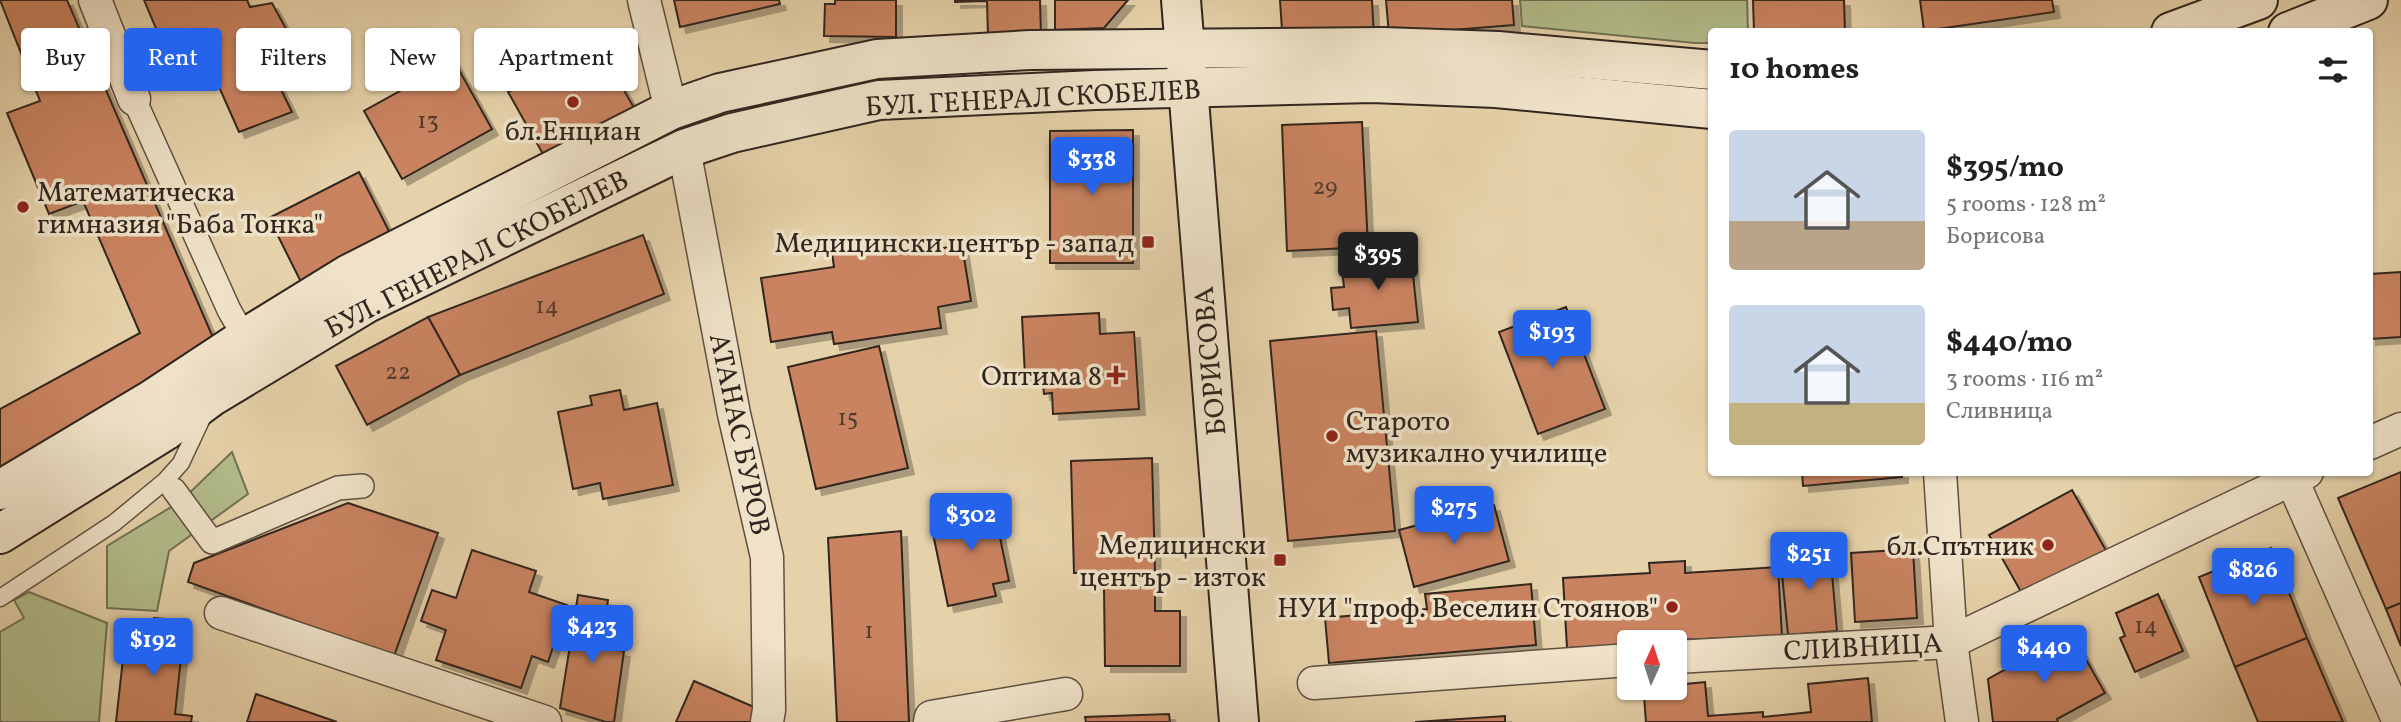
<!DOCTYPE html>
<meta charset="utf-8">
<style>
:root{--surface:#fff;--page:#f2f2f2;--text:#202124;--muted:#757577;--accent:#2563eb}
body{margin:0;font-family:Vollkorn,serif;background:var(--page);color:var(--text);height:100vh;display:flex;flex-direction:column;font-size:26px;white-space:nowrap}
*{box-sizing:border-box;margin:0}
p{font-size:23px;color:var(--muted)}
.icon{flex:none;width:38px;height:38px;fill:none;stroke:currentColor;stroke-width:2;stroke-linecap:round;stroke-linejoin:round}
.map{position:relative;flex:1;overflow:hidden}
.drawer{position:absolute;left:1708px;top:28px;width:665px;height:448px;display:flex;flex-direction:column;background:var(--surface);border-radius:7px;box-shadow:0 2px 5px #0004}
.drawer>*{flex:none}
.banner{position:absolute;left:21px;top:28px;width:665px;height:63px;display:flex;gap:14px}
.needle{width:46px;rotate:3deg}
.tools{position:absolute;left:1617px;top:630px;display:grid;gap:14px}
.tools a{display:grid;place-items:center;width:70px;height:70px;border-radius:7px;background:var(--surface);box-shadow:0 2px 5px #0004;font-size:35px}
.price{position:absolute;translate:-50% -60px;padding:0 16px;border-radius:7px;background:var(--accent);color:#fff;font-size:23px;line-height:46px;filter:drop-shadow(0 2px 4px #0008)}
.price::after{content:'';position:absolute;left:50%;top:42px;width:21px;height:16px;margin-left:-10px;background:inherit;clip-path:polygon(0 0,100% 0,50% 100%)}
.price.current{background:#222;color:#fff}
ul{padding:0;list-style:none}
li{display:flex;align-items:center;gap:21px;height:175px;padding:0 21px}
li span{display:grid;place-items:center;flex:none;width:196px;height:140px;border-radius:7px;color:#555}
li>.icon{margin-inline-start:auto}
span .icon{width:84px;height:84px;fill:#fffc;stroke-width:1}
li b{font-size:30px}
h2{display:flex;justify-content:space-between;align-items:center;height:84px;padding:0 21px;font-size:30px}
.chip{padding:0 24px;border-radius:7px;background:var(--surface);box-shadow:0 2px 5px #0004;font-size:24px;line-height:63px}
.chip.current{background:var(--accent);color:#fff}
.map>svg:first-child{display:block}
.green{fill:#b2bd8b;stroke:#717155;stroke-width:2}
.building{fill:#c98360;stroke:#30251f;stroke-width:2;filter:url(#shadow)}
.lines{fill:none;stroke-linecap:round;stroke-linejoin:round}
.service-casing{stroke:#5e5042;stroke-width:19}
.pedestrian-casing{stroke:#5e5042;stroke-width:26}
.minor-casing{stroke:#5e5042;stroke-width:35}
.secondary-casing{stroke:#30251f;stroke-width:42}
.service{stroke:#efe2c8;stroke-width:16}
.pedestrian{stroke:#efe2c8;stroke-width:23}
.minor{stroke:#efe2c8;stroke-width:32}
.secondary{stroke:#efe2c8;stroke-width:38}
.poi-dot{fill:#8f2418;stroke:#efe2c8;stroke-width:2.5}
.labels{text-anchor:middle;stroke-width:7;stroke-linejoin:round;paint-order:stroke}
.number-label{font-size:24px;fill:#563c2f}
.street-label{font-size:28px;fill:#30251f;stroke:#efe2c8}
.poi-label{font-size:28px;fill:#30251f;stroke:#efe2c8;text-anchor:end}
</style>
<div class="map">
<svg width="2401" height="722" viewBox="0 0 2401 722">
<defs>
<filter id="shadow"><feDropShadow dx="6" dy="6" stdDeviation="0" flood-color="#0004"/></filter>
</defs>
<rect width="100%" height="100%" fill="#e6d2aa"/>
<filter id="stains"><feTurbulence type="fractalNoise" baseFrequency=".00286" numOctaves="4"/><feColorMatrix values="0 0 0 0 .2 0 0 0 0 .09 0 0 0 0 .02 0 0 0 .5 -.17"/></filter>
<radialGradient id="worn" r=".72"><stop offset=".6" stop-color="#630" stop-opacity="0"/><stop offset="1" stop-color="#630" stop-opacity=".3"/></radialGradient>
<g class="green">
<polygon points="1520,0 1747,0 1748,31 1712,32 1711,43 1695,43 1522,26"/>
<polygon points="232,452 248,494 169,551 157,611 107,608 107,546 181,501"/>
<polygon points="29,592 107,623 99,722 0,722 0,632 24,618 14,600"/>
</g>
<g class="building">
<polygon points="0,0 67,0 218,349 0,477 0,409 140,333 83,201 49,214 7,113 40,101"/>
<polygon points="144,0 247,0 250,7 272,3 297,49 267,61 292,112 239,132 200,44 168,57"/>
<polygon points="674,0 779,0 780,4 680,27"/>
<polygon points="835,0 896,0 896,37 824,36 825,4 835,4"/>
<polygon points="955,0 1040,0 1041,35 988,36 987,1 955,2"/>
<polygon points="1055,0 1128,0 1104,28 1055,30"/>
<polygon points="1280,0 1372,0 1374,38 1283,45"/>
<polygon points="1386,0 1512,0 1514,25 1389,35"/>
<polygon points="1753,0 1844,0 1845,32 1754,32"/>
<polygon points="1920,0 2052,0 2054,12 1924,31"/>
<polygon points="597,43 637,113 548,163 508,92"/>
<polygon points="454,61 492,129 402,179 364,111"/>
<polygon points="1362,122 1368,247 1287,251 1282,125"/>
<polygon points="1133,130 1133,263 1050,263 1050,131"/>
<polygon points="359,172 393,239 302,284 269,218"/>
<polygon points="643,235 664,294 460,375 428,317"/>
<polygon points="923,239 925,251 962,245 971,301 938,307 941,328 834,344 832,332 771,342 761,278 834,267 832,253"/>
<polygon points="1411,256 1418,322 1351,328 1349,308 1333,310 1331,288 1344,287 1341,262"/>
<polygon points="2401,272 2401,337 2370,339 2370,274"/>
<polygon points="1566,307 1605,409 1538,434 1499,332"/>
<polygon points="1099,313 1100,334 1134,332 1139,409 1053,414 1052,393 1044,394 1042,375 1025,376 1022,317"/>
<polygon points="428,317 460,375 367,425 336,366"/>
<polygon points="1376,331 1395,531 1288,541 1270,341"/>
<polygon points="879,346 908,468 816,489 788,367"/>
<polygon points="620,390 624,410 657,403 673,485 603,499 600,483 573,489 558,412 592,405 590,396"/>
<polygon points="1152,458 1155,571 1074,573 1071,461"/>
<polygon points="1802,472 1902,472 1902,477 1803,486"/>
<polygon points="2401,472 2401,603 2386,609 2338,498"/>
<polygon points="2072,490 2108,554 2025,599 1989,535"/>
<polygon points="991,494 1009,581 993,584 996,596 948,606 932,529 962,522 957,501"/>
<polygon points="348,503 438,533 394,656 188,582 194,563"/>
<polygon points="1494,505 1509,561 1414,587 1399,530"/>
<polygon points="901,531 909,722 837,722 828,538"/>
<polygon points="2271,548 2307,638 2235,667 2199,577"/>
<polygon points="1913,549 1917,618 1855,622 1851,553"/>
<polygon points="472,550 536,571 529,592 567,605 548,662 532,656 521,688 436,660 446,630 421,621 432,590 456,598"/>
<polygon points="1830,550 1837,631 1788,635 1780,554"/>
<polygon points="1685,561 1685,573 1778,567 1782,636 1629,642 1629,645 1567,648 1563,578 1650,573 1649,563"/>
<polygon points="1531,584 1536,645 1329,663 1325,618 1427,609 1425,594"/>
<polygon points="1104,587 1155,587 1155,611 1180,611 1180,666 1105,666"/>
<polygon points="2158,594 2183,651 2135,672 2120,638 2125,636 2116,613"/>
<polygon points="578,595 608,600 601,647 624,651 614,722 606,722 560,708"/>
<polygon points="2401,603 2401,646 2386,609"/>
<polygon points="154,618 185,621 175,714 192,716 191,722 116,722 124,650 150,653"/>
<polygon points="2071,633 2105,693 2057,719 2058,722 1993,722 1988,679"/>
<polygon points="2307,638 2343,722 2258,722 2235,667"/>
<polygon points="1868,678 1872,722 1646,722 1644,696 1662,695 1662,688 1675,688 1675,685 1705,682 1708,716 1763,712 1763,717 1811,712 1808,684"/>
<polygon points="694,681 761,710 756,722 676,722"/>
<polygon points="256,694 337,722 247,722"/>
<polygon points="1169,714 1170,722 1086,722 1085,717"/>
<polygon points="1505,716 1505,722 1415,722"/>
</g>
<g class="lines">
<g class="service-casing">
<polyline id="service" points="0,598 114,523 165,481 181,463 204,414"/>
</g>
<g class="pedestrian-casing">
<g id="pedestrian">
<polyline points="134,99 229,310 245,338"/>
<polyline points="174,490 212,542 338,488 362,486"/>
</g>
</g>
<g class="minor-casing">
<g id="minor">
<polyline points="95,0 134,99"/>
<polyline points="644,0 671,110"/>
<polyline points="684,149 734,414 767,557 769,710 767,722"/>
<polyline points="2370,443 2401,429"/>
<polyline points="1940,472 1951,642 1962,722"/>
<polyline points="2292,480 2399,722"/>
<polyline points="221,613 545,722"/>
<polyline points="1675,657 1951,642 2307,472"/>
<polyline points="1314,683 1629,660"/>
<polyline points="930,722 931,717 1066,694"/>
</g>
</g>
<g class="secondary-casing">
<g id="secondary">
<polyline points="1181,0 1239,722"/>
<polyline points="2171,32 2258,0"/>
<polyline points="2288,32 2368,0"/>
<polyline points="0,490 151,400 245,338 349,274 671,110 720,93 877,59 1030,50 1383,47 1498,51 1712,70"/>
<polyline points="0,534 165,431 211,397 367,303 684,149 732,133 879,100 1095,90 1372,83 1496,88 1712,109"/>
</g>
</g>
<use href="#service" class="service"/>
<use href="#pedestrian" class="pedestrian"/>
<use href="#minor" class="minor"/>
<use href="#secondary" class="secondary"/>
</g>
<g class="poi-dot">
<circle cx="573" cy="102" r="7"/>
<circle cx="23" cy="207" r="7"/>
<rect x="1141" y="235" width="14" height="14" rx="3.5"/>
<path d="M1112.5 364.5h7v7h7v7h-7v7h-7v-7h-7v-7h7z"/>
<circle cx="1332" cy="436" r="7"/>
<circle cx="2048" cy="545" r="7"/>
<rect x="1273" y="553" width="14" height="14" rx="3.5"/>
<circle cx="1672" cy="607" r="7"/>
</g>
<g class="labels">
<g class="number-label">
<text x="428" y="128">13</text>
<text x="1325" y="194">29</text>
<text x="547" y="313">14</text>
<text x="398" y="379">22</text>
<text x="848" y="425">15</text>
<text x="2146" y="633">14</text>
<text x="869" y="638">1</text>
</g>
<g class="street-label">
<text transform="translate(1033 97) rotate(-3)" y="10">БУЛ. ГЕНЕРАЛ СКОБЕЛЕВ</text>
<text transform="translate(476 253) rotate(-27)" y="10">БУЛ. ГЕНЕРАЛ СКОБЕЛЕВ</text>
<text transform="translate(1209 361) rotate(-95)" y="10">БОРИСОВА</text>
<text transform="translate(741 434) rotate(78)" y="10">АТАНАС БУРОВ</text>
<text transform="translate(1863 646) rotate(-3)" y="10">СЛИВНИЦА</text>
</g>
<g class="poi-label">
<text x="573" y="140" text-anchor="middle">бл.Енциан</text>
<text x="37" y="201" text-anchor="start">Математическа<tspan x="37" dy="32">гимназия "Баба Тонка"</tspan></text>
<text x="1134" y="252">Медицински център - запад</text>
<text x="1102" y="385">Оптима 8</text>
<text x="1346" y="430" text-anchor="start">Старото<tspan x="1346" dy="32">музикално училище</tspan></text>
<text x="1266" y="554">Медицински<tspan x="1266" dy="32">център - изток</tspan></text>
<text x="2034" y="555">бл.Спътник</text>
<text x="1658" y="617">НУИ "проф. Веселин Стоянов"</text>
</g>
</g>
<rect width="100%" height="100%" filter="url(#stains)"/>
<rect width="100%" height="100%" fill="url(#worn)"/>
</svg>
<div class="tools">
<a><svg class="needle" viewBox="-14 -14 28 28"><path d="M0-13l5 13h-10z" fill="#e53935"/><path d="M0 13l5-13h-10z" fill="#757577"/></svg></a>
</div>
<b class="price" style="left:1092px;top:197px">$338</b>
<b class="price current" style="left:1378px;top:292px">$395</b>
<b class="price" style="left:1552px;top:370px">$193</b>
<b class="price" style="left:1454px;top:546px">$275</b>
<b class="price" style="left:971px;top:553px">$302</b>
<b class="price" style="left:1809px;top:592px">$251</b>
<b class="price" style="left:2253px;top:608px">$826</b>
<b class="price" style="left:592px;top:665px">$423</b>
<b class="price" style="left:153px;top:678px">$192</b>
<b class="price" style="left:2044px;top:685px">$440</b>
<div class="banner">
<a class="chip">Buy</a>
<a class="chip current">Rent</a>
<a class="chip">Filters</a>
<a class="chip">New</a>
<a class="chip">Apartment</a>
</div>
<section class="drawer">
<h2>10 homes<svg class="icon" aria-label="filters" viewBox="0 0 24 24"><path d="M4 7h16M4 17h16"/><circle cx="9" cy="7" r="2"/><circle cx="15" cy="17" r="2"/></svg></h2>
<ul>
<li><span style="background:linear-gradient(#c9d6e8 65%,#b9a48a 0)"><svg class="icon" aria-label="home" viewBox="0 0 24 24"><path d="M3 11l9-7 9 7M6 9v11h12V9"/></svg></span><div><b>$395/mo</b><p>5 rooms · 128 m²</p><p>Борисова</p></div></li>
<li><span style="background:linear-gradient(#c9d6e8 70%,#c2b280 0)"><svg class="icon" aria-label="home" viewBox="0 0 24 24"><path d="M3 11l9-7 9 7M6 9v11h12V9"/></svg></span><div><b>$440/mo</b><p>3 rooms · 116 m²</p><p>Сливница</p></div></li>
</ul>
</section>
</div>
